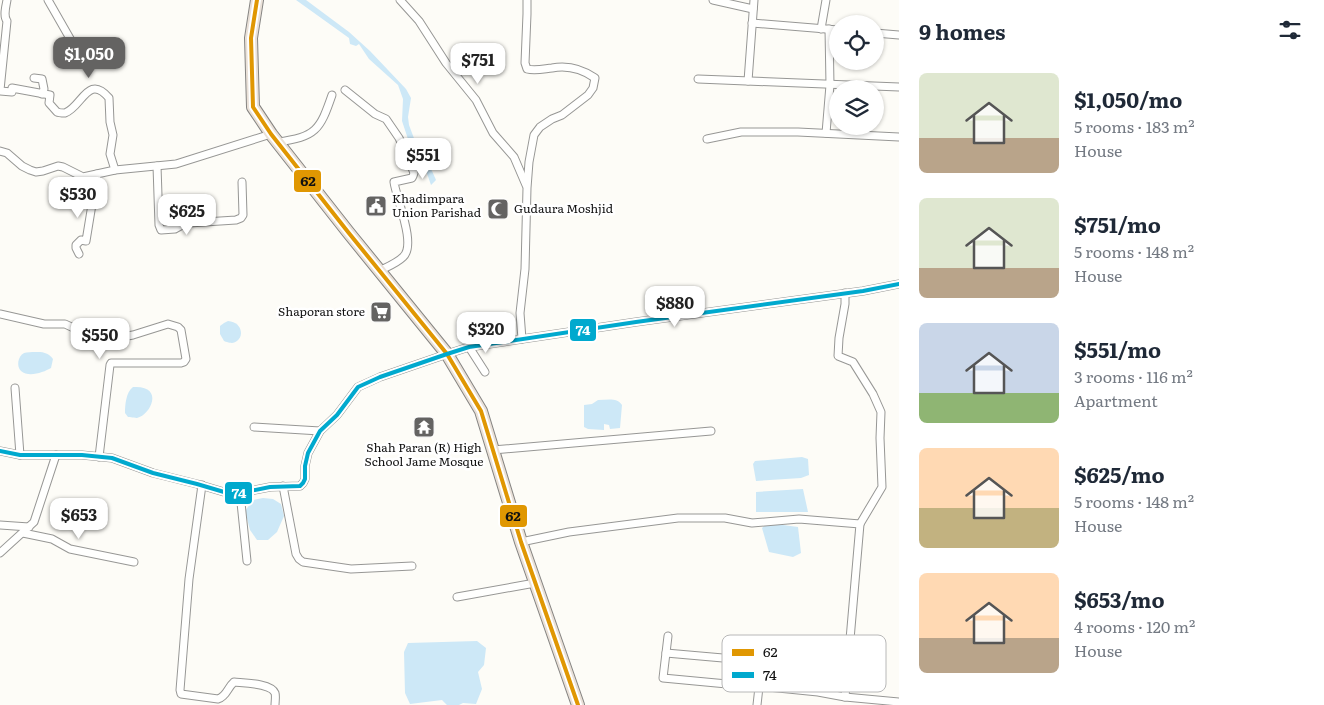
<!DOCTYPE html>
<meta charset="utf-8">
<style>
:root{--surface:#fff;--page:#f6f6f7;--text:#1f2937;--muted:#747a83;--accent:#646362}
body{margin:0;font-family:Literata,serif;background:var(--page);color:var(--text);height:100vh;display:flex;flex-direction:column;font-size:19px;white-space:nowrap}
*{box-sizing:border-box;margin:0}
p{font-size:16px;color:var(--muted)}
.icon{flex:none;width:28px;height:28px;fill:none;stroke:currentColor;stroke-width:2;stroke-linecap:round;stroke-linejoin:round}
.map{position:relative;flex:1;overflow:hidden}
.sheet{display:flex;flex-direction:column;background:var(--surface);width:425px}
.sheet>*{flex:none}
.fabs{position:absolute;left:829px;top:15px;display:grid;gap:10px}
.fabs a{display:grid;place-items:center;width:55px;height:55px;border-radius:50%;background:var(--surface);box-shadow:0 1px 4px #0004;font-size:25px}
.price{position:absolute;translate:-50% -42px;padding:0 11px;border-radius:10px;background:#fff;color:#222;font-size:16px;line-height:32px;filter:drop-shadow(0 1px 2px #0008)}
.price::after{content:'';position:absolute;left:50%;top:30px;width:15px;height:11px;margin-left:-8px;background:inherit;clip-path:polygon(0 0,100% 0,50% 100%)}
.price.selected{background:var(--accent);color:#fff}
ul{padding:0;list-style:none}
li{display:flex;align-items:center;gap:15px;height:125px;padding:0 20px}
li span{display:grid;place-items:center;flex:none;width:140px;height:100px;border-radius:8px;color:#555}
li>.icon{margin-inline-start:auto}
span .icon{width:60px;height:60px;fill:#fffc;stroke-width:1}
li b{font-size:21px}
h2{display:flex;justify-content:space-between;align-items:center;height:60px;padding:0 20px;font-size:21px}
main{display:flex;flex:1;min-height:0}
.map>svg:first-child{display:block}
.water{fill:#cde8f7}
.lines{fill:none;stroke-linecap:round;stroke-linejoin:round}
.street-casing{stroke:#979795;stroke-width:9}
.highway-casing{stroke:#858482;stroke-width:14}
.street{stroke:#fffffe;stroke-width:7}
.highway{stroke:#eae1d8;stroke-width:12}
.bus-1-casing{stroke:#fff;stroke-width:8}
.bus-2-casing{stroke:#fff;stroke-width:8}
.bus-1{stroke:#e09702;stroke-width:4}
.bus-2{stroke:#00a9ce;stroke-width:4}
.labels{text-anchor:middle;stroke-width:5;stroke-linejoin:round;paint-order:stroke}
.poi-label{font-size:12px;fill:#111;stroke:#fff;text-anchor:start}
.key{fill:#fff;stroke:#b8b8b8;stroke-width:1}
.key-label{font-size:14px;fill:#111}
.line-badge{stroke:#fff;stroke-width:2}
.badge-label{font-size:14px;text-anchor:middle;font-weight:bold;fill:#fff}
.pale-badge-label{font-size:14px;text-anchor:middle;font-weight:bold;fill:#111}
</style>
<main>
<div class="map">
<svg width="899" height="705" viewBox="0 0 899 705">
<rect width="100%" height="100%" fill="#fdfcf7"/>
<g class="water">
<polygon points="296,0 306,0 349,32 370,51 406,89 411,98 408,117 409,125 415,141 424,153 436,180 431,185 423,162 409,142 402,121 403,99 398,85 369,59 359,44 356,46 350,44 349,38"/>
<path d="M228,321C244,322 245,341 232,343C232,343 225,342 224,341L220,334V326L224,323Z"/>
<path d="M35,352C42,352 48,352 53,359L51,368C44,372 29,378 21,371C16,366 18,356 24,353C27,352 32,352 35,352Z"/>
<path d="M133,387C164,385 152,414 137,418C136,418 129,417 128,417L125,413C125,405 126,392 133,387Z"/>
<path d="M598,400C607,400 617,397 622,405L620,428L610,429L609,425L604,424V430L588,429L584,427V405L592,404Z"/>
<polygon points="802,457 808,459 809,475 801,478 756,481 753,464 755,461"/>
<polygon points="803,489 808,512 756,512 756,492"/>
<polygon points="263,498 273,499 281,504 284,516 277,532 268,540 257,540 250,530 245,511 253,500"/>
<polygon points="768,523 798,527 801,553 793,557 769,552 762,528"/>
<polygon points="477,641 486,648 484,665 478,672 482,689 476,704 463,703 459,705 447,705 442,700 410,704 405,693 404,652 408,643"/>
</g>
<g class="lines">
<g class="street-casing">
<g id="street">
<polyline points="48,0 72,42"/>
<polyline points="400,0 419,21 446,63 476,100 493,133 514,157 526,185"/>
<polyline points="713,0 753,9"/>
<polyline points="752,23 838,30"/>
<polyline points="821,29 826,0"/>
<polyline points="875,33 899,35"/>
<polyline points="34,78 42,79 44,89 42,94"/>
<polyline points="698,79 899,87"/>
<polyline points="748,81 754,0"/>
<path d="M0,90L7,21C3,16 6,6 7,0"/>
<path d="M345,90L375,114L386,119L399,138L407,155L414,173L413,176L412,178L394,182C396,198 417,245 403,257C397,263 387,267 379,271"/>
<path d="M0,91L12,92V88L50,95L49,103L57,112C59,113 63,113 65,113C82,107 88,73 109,98L110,122L113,135L110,154L115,170"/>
<polyline points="826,133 830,85 829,29"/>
<polyline points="707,139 741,132 798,132 899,137"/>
<path d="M277,142C316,137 320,130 332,95"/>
<polyline points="0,151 7,153 22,166 30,170 36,172 43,171 58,166 63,167 83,177 115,170 176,164 271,134"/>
<polyline points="157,166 159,225 161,230 175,229 184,224 189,223 236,220 241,218 243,215 242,182"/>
<polyline points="79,254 76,248 76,245 81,240 86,241 97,174"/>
<polyline points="845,293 845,304 839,338 838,356 853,362 873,394 881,412 880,438 882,487 860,524"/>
<polyline points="0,314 44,324 65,324 95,338 106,340 133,335 168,324 178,327 181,330 186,359 184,362 181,363 111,363 110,365 99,457"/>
<path d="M522,339L520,313L525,269L527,188L529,162L534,135L540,127L552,119L562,115L588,95L593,88L595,78C582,69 568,65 552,68C543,69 535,71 527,69L525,63L527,14V0"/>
<polyline points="469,347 485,372"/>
<polyline points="15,388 20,455"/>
<polyline points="254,427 320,431"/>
<polyline points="493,450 711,431"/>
<polyline points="0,451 20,455 82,455 112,458 153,473 197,484 224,492 240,493 270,487 300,486 303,483 305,479 305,466 308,453 320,431 337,415 358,387 380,377 447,354 469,347 636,322 863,291 899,284"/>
<path d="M202,485L189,579L180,690L181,694L218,699C227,696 227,688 234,682C243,683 271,683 275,693C276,696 275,702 275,705"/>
<polyline points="283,486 296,554 299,559 303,562 351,569 412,566"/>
<polyline points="240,493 247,561"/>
<polyline points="0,525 29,527"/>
<polyline points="23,533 52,539 70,549 134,562"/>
<polyline points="521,542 569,532 678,518 725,518 752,523 799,519 860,524 845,697"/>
<polyline points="0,553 34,522 56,455"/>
<polyline points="457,597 535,583"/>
<polyline points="668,636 663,678 759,687"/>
<polyline points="666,653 723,658"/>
<polyline points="757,705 759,687 768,687 818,692 845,697 899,702"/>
</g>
</g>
<g class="highway-casing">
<polyline id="highway" points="257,0 251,38 253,107 271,134 348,232 447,354 481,411 521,542 578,705"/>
</g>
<use href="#street" class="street"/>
<use href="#highway" class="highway"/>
<g class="bus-1-casing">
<polyline id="bus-1" points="257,0 251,38 253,107 271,134 348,232 447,354 481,411 521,542 578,705"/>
</g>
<g class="bus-2-casing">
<polyline id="bus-2" points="0,451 20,455 82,455 112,458 153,473 197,484 224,492 240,493 270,487 300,486 303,483 305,479 305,466 308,453 320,431 337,415 358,387 380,377 447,354 469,347 636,322 863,291 899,284"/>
</g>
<use href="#bus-1" class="bus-1"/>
<use href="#bus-2" class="bus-2"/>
</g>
<defs>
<g id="civic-square" transform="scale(1.125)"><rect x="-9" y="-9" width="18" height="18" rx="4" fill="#646362" stroke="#fff"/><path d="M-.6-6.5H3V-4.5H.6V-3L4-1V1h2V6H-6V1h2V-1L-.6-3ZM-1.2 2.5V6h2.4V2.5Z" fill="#fff"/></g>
<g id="mosque-square" transform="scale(1.125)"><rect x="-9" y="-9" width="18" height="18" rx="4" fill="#646362" stroke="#fff"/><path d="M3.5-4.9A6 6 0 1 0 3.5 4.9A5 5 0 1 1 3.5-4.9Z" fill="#fff"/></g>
<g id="supermarket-square" transform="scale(1.125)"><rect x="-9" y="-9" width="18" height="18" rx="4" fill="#646362" stroke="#fff"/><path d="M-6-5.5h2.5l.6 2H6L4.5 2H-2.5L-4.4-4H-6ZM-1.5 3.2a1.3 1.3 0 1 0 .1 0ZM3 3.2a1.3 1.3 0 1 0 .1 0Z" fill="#fff"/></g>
<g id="temple-square" transform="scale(1.125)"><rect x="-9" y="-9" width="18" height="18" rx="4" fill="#646362" stroke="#fff"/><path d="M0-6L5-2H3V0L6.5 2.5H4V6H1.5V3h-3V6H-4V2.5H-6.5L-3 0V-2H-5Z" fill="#fff"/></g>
</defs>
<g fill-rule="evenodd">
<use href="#civic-square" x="376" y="206"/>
<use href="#mosque-square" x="498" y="209"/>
<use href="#supermarket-square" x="381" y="312"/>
<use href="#temple-square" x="424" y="427"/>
</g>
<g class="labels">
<g class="poi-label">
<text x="392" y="203">Khadimpara<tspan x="392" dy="14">Union Parishad</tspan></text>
<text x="514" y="213">Gudaura Moshjid</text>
<text x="365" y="316" text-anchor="end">Shaporan store</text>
<text x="424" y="452" text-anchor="middle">Shah Paran (R) High<tspan x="424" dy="14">School Jame Mosque</tspan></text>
</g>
</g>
<rect x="722" y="635" width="164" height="57" rx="8" class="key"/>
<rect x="732" y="649" width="22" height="7" fill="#e09702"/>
<rect x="732" y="672" width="22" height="6" fill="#00a9ce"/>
<g class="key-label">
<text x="763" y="657">62</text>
<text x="763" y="680">74</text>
</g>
<g class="line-badge">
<rect x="293" y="169" width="29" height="24" rx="5" fill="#e09702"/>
<rect x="569" y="318" width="28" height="24" rx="5" fill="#00a9ce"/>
<rect x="224" y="481" width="29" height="24" rx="5" fill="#00a9ce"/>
<rect x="499" y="504" width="29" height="24" rx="5" fill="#e09702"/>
</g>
<g class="badge-label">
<text x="583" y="335">74</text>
<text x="239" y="498">74</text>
</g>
<g class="pale-badge-label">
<text x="308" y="186">62</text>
<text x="513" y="521">62</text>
</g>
</svg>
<div class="fabs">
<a><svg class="icon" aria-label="locate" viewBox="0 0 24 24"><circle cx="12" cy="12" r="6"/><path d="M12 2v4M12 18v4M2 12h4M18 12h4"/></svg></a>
<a><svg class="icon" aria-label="layers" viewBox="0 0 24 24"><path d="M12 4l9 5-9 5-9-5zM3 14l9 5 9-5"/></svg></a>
</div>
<b class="price selected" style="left:89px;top:79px">$1,050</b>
<b class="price" style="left:478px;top:85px">$751</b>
<b class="price" style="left:423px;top:180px">$551</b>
<b class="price" style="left:78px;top:219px">$530</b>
<b class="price" style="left:187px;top:236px">$625</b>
<b class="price" style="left:675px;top:328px">$880</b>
<b class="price" style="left:486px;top:354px">$320</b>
<b class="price" style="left:100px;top:360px">$550</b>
<b class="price" style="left:79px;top:540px">$653</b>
</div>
<section class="sheet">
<h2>9 homes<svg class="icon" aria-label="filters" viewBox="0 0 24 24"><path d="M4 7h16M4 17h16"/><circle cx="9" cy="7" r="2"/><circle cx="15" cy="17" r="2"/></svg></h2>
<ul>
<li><span style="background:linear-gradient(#dfe7d0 65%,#b9a48a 0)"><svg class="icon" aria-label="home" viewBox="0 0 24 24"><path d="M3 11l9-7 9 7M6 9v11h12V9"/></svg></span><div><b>$1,050/mo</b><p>5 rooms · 183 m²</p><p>House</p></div></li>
<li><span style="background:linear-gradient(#dfe7d0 70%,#b9a48a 0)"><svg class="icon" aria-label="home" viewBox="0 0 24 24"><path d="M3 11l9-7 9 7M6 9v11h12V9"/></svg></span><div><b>$751/mo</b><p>5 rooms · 148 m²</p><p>House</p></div></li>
<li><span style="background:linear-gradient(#c9d6e8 70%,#8fb573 0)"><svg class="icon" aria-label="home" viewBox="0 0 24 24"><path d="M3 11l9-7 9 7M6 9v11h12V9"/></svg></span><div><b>$551/mo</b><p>3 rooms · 116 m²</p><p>Apartment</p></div></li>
<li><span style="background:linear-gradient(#ffd9b3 60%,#c2b280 0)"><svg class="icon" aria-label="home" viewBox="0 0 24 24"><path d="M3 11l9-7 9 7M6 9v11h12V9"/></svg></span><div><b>$625/mo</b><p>5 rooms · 148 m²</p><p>House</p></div></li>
<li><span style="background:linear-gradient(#ffd9b3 65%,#b9a48a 0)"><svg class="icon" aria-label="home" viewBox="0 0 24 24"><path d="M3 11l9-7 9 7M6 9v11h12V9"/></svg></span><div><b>$653/mo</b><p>4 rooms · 120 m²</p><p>House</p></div></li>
</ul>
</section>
</main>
